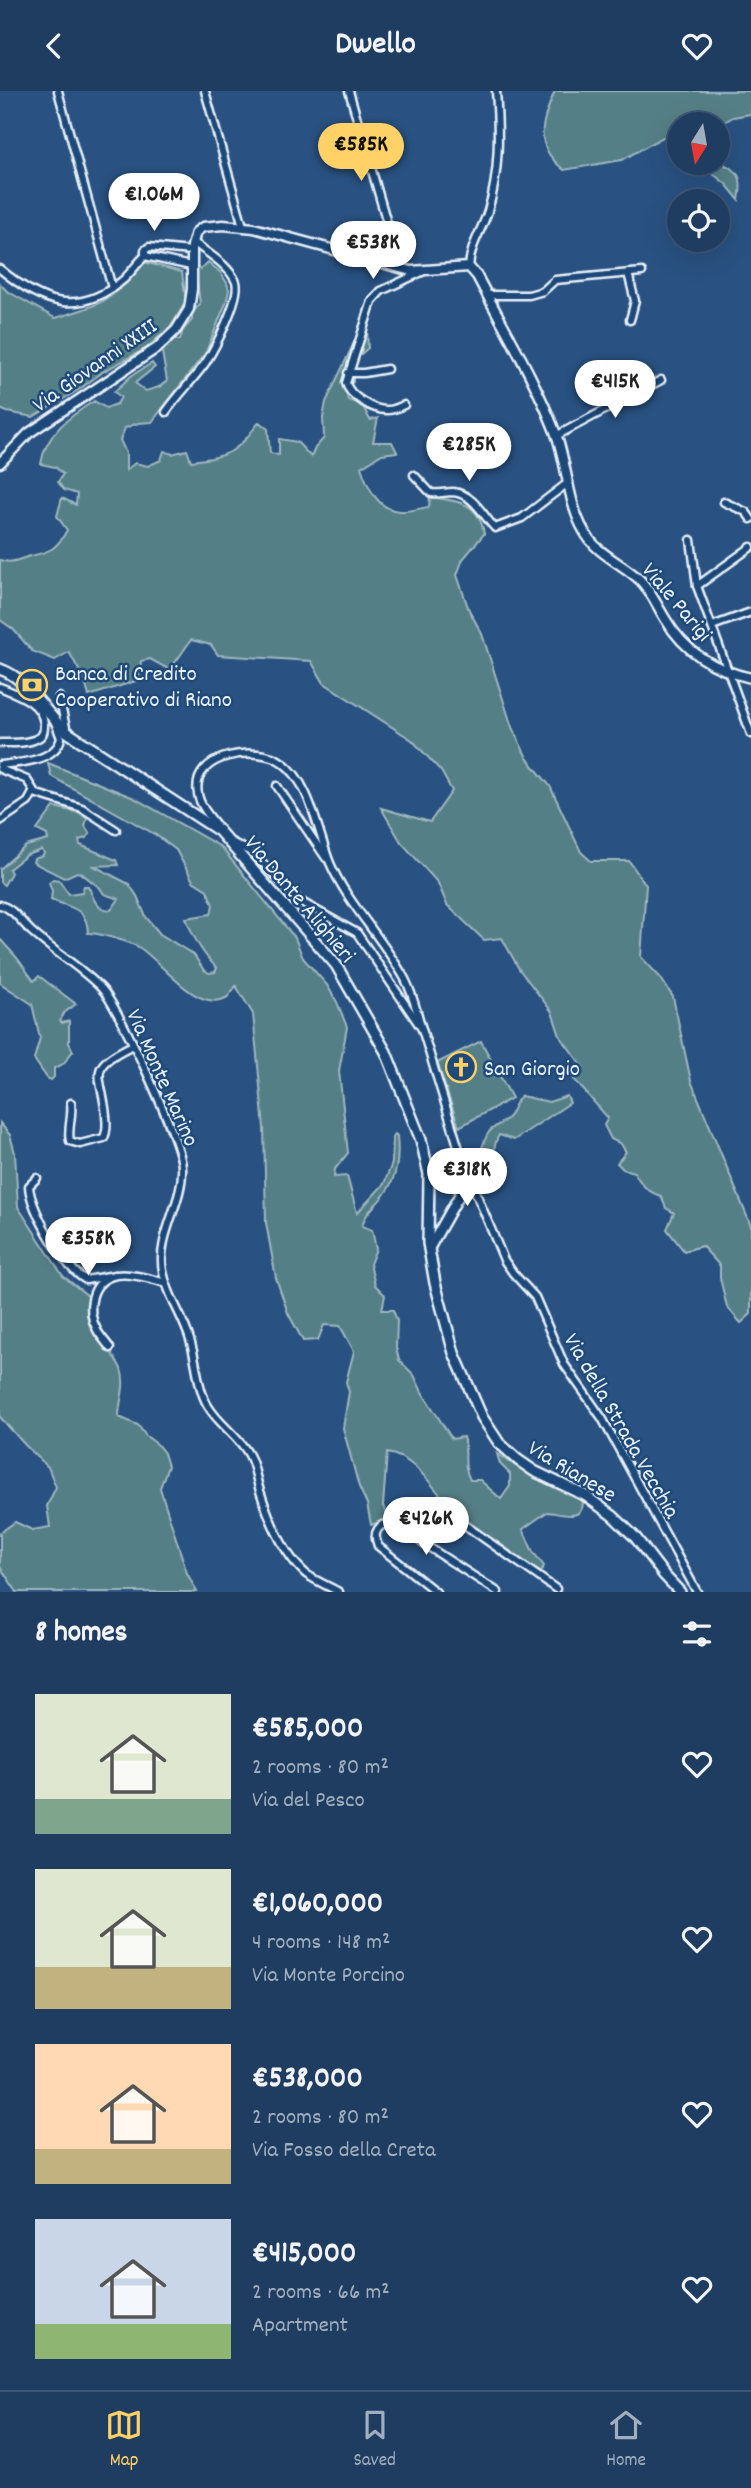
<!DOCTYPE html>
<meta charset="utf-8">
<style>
:root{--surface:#1f3d61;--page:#274467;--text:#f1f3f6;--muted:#a1aebd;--line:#3c5676;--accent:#ffd166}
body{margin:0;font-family:Dekko,sans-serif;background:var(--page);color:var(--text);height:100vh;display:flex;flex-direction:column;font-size:26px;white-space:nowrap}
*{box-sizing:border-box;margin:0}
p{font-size:23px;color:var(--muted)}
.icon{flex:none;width:38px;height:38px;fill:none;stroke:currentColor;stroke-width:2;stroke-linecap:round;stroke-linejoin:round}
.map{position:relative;height:1501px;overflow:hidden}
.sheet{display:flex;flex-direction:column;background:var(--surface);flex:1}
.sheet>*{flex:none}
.needle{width:46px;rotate:191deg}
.controls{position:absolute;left:667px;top:21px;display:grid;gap:14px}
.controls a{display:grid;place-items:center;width:63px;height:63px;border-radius:50%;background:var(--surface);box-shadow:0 7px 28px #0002,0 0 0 2px var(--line);font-size:35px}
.price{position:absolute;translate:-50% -60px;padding:0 16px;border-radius:24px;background:#fff;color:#222;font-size:23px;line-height:46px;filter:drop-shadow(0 2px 4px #0008)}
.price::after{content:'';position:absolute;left:50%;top:42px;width:21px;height:16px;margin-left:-10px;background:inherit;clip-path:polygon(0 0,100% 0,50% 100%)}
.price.on{background:var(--accent);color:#111}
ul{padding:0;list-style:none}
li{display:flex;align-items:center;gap:21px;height:175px;padding:0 35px}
li span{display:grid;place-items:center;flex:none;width:196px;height:140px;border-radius:0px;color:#555}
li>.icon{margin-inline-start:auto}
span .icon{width:84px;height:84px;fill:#fffc;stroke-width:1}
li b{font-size:30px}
h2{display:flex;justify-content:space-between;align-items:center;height:84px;padding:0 35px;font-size:30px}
header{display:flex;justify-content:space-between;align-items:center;height:91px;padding:0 35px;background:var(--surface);font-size:32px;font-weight:700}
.tabs{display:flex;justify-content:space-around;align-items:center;height:98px;border-top:2px solid var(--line);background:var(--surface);font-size:19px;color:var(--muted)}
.tabs a{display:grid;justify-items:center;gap:4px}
.tabs .on{color:var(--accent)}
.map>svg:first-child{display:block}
.green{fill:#557f86;stroke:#9eb8bf;stroke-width:2}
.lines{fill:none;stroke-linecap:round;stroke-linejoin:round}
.minor-casing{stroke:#e8f1f8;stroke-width:11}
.tertiary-casing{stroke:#e8f1f8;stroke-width:13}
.secondary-casing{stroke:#e8f1f8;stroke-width:14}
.minor{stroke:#1f4a7a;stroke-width:6}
.tertiary{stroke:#1f4a7a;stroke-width:8}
.secondary{stroke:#1f4a7a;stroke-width:9}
.labels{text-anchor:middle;stroke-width:5;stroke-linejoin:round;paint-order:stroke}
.street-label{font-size:23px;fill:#e8f1f8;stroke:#1f4a7a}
.poi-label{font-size:23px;fill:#e8f1f8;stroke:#1f4a7a;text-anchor:start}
</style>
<header><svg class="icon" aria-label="back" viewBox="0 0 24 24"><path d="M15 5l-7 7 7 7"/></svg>Dwello<svg class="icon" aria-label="heart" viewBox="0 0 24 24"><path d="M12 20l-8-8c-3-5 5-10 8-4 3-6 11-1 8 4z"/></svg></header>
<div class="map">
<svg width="751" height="1501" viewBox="0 0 751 1501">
<rect width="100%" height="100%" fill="#295181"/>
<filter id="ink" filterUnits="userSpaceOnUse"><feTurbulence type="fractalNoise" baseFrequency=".0143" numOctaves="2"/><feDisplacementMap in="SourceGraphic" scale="14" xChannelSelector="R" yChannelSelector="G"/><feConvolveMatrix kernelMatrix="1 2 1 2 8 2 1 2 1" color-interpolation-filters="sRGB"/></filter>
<g filter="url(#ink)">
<g class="green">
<path d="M555,0H751V23L733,26L718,35L679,33V56L665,45L622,69L564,79C533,54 541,33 555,0Z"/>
<path d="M718,70C739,81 744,84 739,109L726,93L699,72Z"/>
<path d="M144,171L182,181L186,210L172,234L147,257L104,280L80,298L33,326L7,321L0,318V193L7,200L55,227C101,213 113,211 144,171Z"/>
<path d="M208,171L220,181L227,192L229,199L226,212L206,261L152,331L138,332L125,337L120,349L126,362V379L135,372L148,375L161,369L164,360L172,363L187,359L191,370C230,365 236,362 259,331L268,338L270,362L279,364V348L297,351L311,366L315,357L324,347L323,327L326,311L359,241L367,239L368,257L353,270V291L345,298L348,309L362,313L370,329L378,327L373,351H392L397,361L382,363L361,376C367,394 377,419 400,420C409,421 420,417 429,416L430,406C457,410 479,410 484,443L463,468L457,484L469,519L482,543L512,636L527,667L550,695L581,761L591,770H629L646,794L641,866L660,886L673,906L691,990L751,1135V1223L741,1232L727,1216L720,1187V1175L702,1155L684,1160L667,1138L674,1122L666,1117L661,1105C647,1101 641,1093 634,1081L623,1078L617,1072L626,1061L621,1053L611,1048L604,1034L608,1027L573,987L583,976L560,945L552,921L519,878L502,847L484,849L447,814L438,792L401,751L381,717L430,731L452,700L441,680L412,649L324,592L311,570L218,564L211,554L191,549L170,579L150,568L141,570L139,589L89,605L84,588L69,561L55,569L32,560L13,538L0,529V469C12,473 16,469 27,466C48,461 56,460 67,439L57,425L62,407L76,414L77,403L64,399L58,391L63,383L55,376L41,373C45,343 70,325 94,310L106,317L117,313L121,306L114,301L131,285L152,272L155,276L135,292L146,300L159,296L167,290L162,261L174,248L180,249L183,239L192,229V222L200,213L195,174L201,178Z"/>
<path d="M48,672L134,707L221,756L295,847L303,867L327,894L337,911L347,936L339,980L348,1062L335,1078L334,1086L347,1085L357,1122L384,1093L392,1072L393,1046L395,1043L397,1045C399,1066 398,1086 384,1104C375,1116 366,1120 362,1135L372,1139L376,1158L370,1173L375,1194L385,1204L382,1219H393L397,1230L396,1257L399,1269L414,1284L422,1301L452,1348L463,1346C469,1364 461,1370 470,1389H480L501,1408L510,1395V1383L500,1373L497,1363L524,1380L583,1409C584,1432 561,1422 547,1421L523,1438L533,1461L544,1475L541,1482C513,1463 480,1446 456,1422C435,1401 418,1367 387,1362L383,1415L391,1429H384L371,1434L367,1413L359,1396L343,1337L349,1301L346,1291L354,1260L340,1235L324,1234L318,1249L303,1250L288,1222L276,1187L266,1132L264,1037L253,923L236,895C233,898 230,905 226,907C196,922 162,871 140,857C132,851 98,842 88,842C87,815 70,818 51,808L52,800L49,791L53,788L59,789L69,803L82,801L84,795H88C94,806 94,818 111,819L119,808L104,803L100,797L81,782L77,781L64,787L36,773L33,771L34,768L43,765L44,762L42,759L27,764L9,778L11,782L4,794L0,791V778L26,755L48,749L47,744L37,739L54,716L80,722L87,728L85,735L90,743L86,747L79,749L80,754L116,769L118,774L94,775L129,793L137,805L146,826L160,843L194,864L203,878L209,882L215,881L217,877C202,863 193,846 186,827L211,823L213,814L207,799L193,790L176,759L156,744L51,685Z"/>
<path d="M0,848L17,867L34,890L39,885L76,913L64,922L60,930L62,932L69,930V952L73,960C64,970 67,973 54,977V986L51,989L47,987L34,968L40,947L32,913L0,892Z"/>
<polygon points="481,950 512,1007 459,1036 437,972"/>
<path d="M521,1005L549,1011L567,1005L570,1012L514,1049L499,1044C491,1057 496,1076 479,1081L476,1078C480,1067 482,1050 489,1041C495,1034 506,1031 510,1024C515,1016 515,1011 521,1005Z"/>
<path d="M0,1032L10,1044L15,1062L18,1116L63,1185L88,1205C81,1237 110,1252 121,1278C127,1295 119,1309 119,1326L138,1334L146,1345L157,1353L164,1362L168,1375L160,1397L187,1482L197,1501H17L0,1476V1442L15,1431L32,1439L50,1436L47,1415L56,1396L48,1376L25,1354L0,1326Z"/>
</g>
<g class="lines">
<g class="minor-casing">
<g id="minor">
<polyline points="58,0 112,197"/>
<polyline points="205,0 243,135"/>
<polyline points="349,0 400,177"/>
<polyline points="145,165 191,175"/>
<path d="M469,176C470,155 482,139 488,120C500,80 499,41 496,0"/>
<path d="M0,178C41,212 77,227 123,189C131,182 137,172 145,165V159L149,156L191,160"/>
<polyline points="628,182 635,210 630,229"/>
<polyline points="487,204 529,204 543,200 555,189 642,181"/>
<polyline points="348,282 364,282 387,278"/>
<path d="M404,314C399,316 394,319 388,319C374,320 349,305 346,292L372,210L381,200L422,181"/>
<path d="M166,321C178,304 194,288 206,271C215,257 241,206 236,191C229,174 206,161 193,151"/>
<polyline points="556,345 661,289"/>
<path d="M414,384L431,402C439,403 445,401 453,401C474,403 483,425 495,437L522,427L569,391"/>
<polyline points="724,411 746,421 751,428"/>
<polyline points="691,449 697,495 751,643"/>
<polyline points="697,495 751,456"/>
<polyline points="712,535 751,521"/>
<path d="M0,596C17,603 42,611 44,633C44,639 44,644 38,647C28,653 11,652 0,652"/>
<polyline points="59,606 67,641"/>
<path d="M0,674C20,672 56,670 61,647L56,634"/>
<polyline points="0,678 27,689 34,700 28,711 0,730"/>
<polyline points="277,695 326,767"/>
<polyline points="34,702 82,717 116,739"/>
<path d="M220,739C212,728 200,716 198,703C190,662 259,653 283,672C310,691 318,742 330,772C347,812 384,849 405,888C413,903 417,922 422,938"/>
<polyline points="229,750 253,762 300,810 357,842 422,938 463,1071 504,1169 513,1182 535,1206 564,1273 602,1327 697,1501"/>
<path d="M0,814C13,817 22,832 32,841C54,861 81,876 102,898C120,919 181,1050 182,1076C184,1111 156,1145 163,1180C167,1204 183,1225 190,1249C197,1270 197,1297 208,1315C219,1334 239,1345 249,1364C255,1375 256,1388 260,1400C269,1428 283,1463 306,1483C316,1490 328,1495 339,1501"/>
<path d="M71,1012C73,1025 67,1039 70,1050L80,1053L104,1047C107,1040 107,1033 106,1025C102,982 84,977 133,954"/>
<path d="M37,1087L29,1095C30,1118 65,1178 86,1189L115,1184"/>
<path d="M110,1257C106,1251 100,1245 97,1239C86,1219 90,1189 116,1184C132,1182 151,1188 166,1192"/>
<polyline points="424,1453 498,1501"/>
<path d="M436,1501L378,1455C376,1449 374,1444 378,1438C389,1422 414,1446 424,1453L445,1420L556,1498"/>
</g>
</g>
<g class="tertiary-casing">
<g id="tertiary">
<path d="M0,372L29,342L157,257L176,239L189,218L192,198V155L196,141L203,136L223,134L254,137L411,180L469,176L477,185C504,237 535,288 556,343C567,373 568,413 584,440C597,464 621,471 640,489C651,500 657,515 666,529C685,561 714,579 751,587"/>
<polyline points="429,1158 469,1087"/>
</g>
</g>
<g class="secondary-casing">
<path id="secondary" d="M0,578C31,589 43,622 67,641L219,740L336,874L386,961L421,1049L429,1083L428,1152L435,1192L454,1262L482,1326L499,1352L518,1369L534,1380L586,1405L613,1425L635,1446L664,1484L680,1501"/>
</g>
<use href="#minor" class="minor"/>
<use href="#tertiary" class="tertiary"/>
<use href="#secondary" class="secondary"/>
</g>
</g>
<defs>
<g id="bank-ring" transform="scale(1.575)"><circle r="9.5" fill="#1f4a7a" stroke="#ffd166" stroke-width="1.5"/><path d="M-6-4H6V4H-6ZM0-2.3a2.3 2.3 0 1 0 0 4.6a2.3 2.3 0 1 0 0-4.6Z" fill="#ffd166"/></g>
<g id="church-ring" transform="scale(1.575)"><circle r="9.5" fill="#1f4a7a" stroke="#ffd166" stroke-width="1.5"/><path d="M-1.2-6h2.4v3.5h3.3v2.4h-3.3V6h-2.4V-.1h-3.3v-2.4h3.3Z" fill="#ffd166"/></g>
</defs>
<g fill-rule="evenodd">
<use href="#bank-ring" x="32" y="594"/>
<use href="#church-ring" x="461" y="976"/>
</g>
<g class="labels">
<g class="street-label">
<text transform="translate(94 273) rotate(-35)" y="8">Via Giovanni XXIII</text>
<text transform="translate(678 510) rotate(50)" y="8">Viale Parigi</text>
<text transform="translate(301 807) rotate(50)" y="8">Via Dante Alighieri</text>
<text transform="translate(164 986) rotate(66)" y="8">Via Monte Marino</text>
<text transform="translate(623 1334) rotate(60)" y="8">Via della Strada Vecchia</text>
<text transform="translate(573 1379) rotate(31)" y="8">Via Rianese</text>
</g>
<g class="poi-label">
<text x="55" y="589">Banca di Credito<tspan x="55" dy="26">Cooperativo di Riano</tspan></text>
<text x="484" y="984">San Giorgio</text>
</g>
</g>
</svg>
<div class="controls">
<a><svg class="needle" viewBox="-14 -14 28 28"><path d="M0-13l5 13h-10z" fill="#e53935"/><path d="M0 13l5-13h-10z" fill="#a1aebd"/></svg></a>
<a><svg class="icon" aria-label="locate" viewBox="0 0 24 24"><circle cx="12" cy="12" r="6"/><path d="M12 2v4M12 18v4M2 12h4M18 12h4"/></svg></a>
</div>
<b class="price on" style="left:361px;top:92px">€585K</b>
<b class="price" style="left:154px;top:142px">€1.06M</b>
<b class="price" style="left:373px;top:190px">€538K</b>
<b class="price" style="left:615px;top:329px">€415K</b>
<b class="price" style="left:469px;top:392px">€285K</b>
<b class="price" style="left:467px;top:1117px">€318K</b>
<b class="price" style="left:88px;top:1186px">€358K</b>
<b class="price" style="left:426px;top:1466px">€426K</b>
</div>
<section class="sheet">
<h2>8 homes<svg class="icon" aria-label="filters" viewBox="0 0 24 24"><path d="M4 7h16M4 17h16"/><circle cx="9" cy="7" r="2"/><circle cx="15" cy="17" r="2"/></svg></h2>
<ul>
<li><span style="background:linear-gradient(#dfe7d0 75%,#7fa58c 0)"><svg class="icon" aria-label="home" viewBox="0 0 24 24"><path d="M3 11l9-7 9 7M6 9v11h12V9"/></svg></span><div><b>€585,000</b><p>2 rooms · 80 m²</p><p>Via del Pesco</p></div><svg class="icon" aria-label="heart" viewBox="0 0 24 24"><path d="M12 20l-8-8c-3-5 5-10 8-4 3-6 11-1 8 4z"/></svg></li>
<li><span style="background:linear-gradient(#dfe7d0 70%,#c2b280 0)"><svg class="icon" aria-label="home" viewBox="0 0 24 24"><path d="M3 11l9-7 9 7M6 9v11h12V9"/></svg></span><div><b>€1,060,000</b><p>4 rooms · 148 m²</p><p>Via Monte Porcino</p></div><svg class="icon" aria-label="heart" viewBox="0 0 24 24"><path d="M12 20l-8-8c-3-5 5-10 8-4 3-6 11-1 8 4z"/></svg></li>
<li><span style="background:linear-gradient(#ffd9b3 75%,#c2b280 0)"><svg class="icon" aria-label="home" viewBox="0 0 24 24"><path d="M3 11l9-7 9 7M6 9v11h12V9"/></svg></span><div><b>€538,000</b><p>2 rooms · 80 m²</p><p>Via Fosso della Creta</p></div><svg class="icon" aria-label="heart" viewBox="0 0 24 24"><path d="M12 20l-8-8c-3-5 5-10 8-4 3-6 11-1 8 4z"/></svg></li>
<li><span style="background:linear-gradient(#c9d6e8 75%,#8fb573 0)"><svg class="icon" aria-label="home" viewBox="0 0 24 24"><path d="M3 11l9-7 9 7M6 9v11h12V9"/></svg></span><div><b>€415,000</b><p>2 rooms · 66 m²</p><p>Apartment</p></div><svg class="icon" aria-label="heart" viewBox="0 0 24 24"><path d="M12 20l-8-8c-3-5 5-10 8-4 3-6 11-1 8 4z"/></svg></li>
</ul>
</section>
<nav class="tabs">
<a class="on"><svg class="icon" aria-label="map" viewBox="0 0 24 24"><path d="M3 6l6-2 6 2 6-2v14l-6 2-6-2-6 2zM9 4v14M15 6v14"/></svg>Map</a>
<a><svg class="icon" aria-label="saved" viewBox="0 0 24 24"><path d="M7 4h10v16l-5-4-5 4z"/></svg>Saved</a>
<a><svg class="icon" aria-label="home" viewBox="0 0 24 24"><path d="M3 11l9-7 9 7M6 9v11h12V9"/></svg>Home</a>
</nav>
